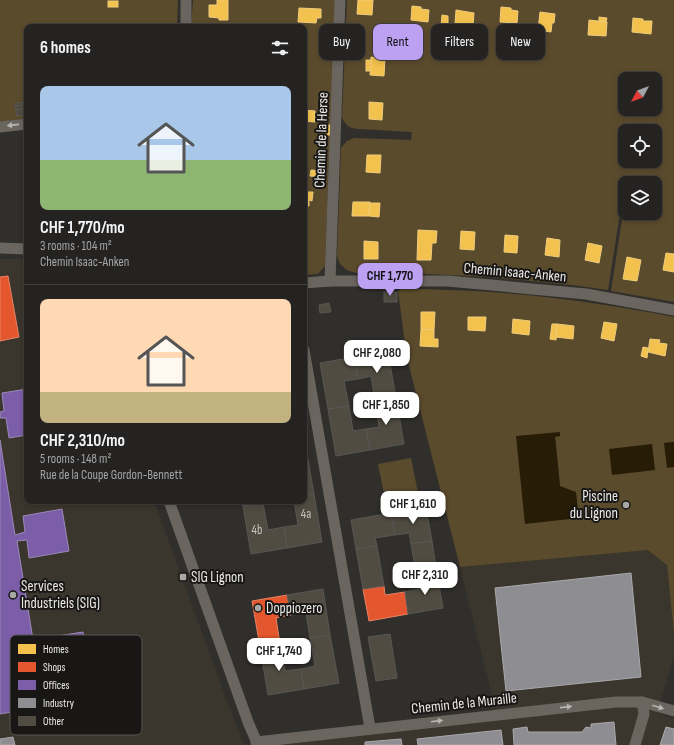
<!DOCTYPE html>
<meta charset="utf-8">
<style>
:root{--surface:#252321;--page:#2d2b2a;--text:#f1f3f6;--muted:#a3a4a5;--line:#42403f;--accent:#bca0f2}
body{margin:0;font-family:"Sofia Sans Condensed",sans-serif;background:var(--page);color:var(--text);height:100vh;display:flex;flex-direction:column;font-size:15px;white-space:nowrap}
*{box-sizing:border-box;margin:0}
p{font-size:13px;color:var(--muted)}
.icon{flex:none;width:22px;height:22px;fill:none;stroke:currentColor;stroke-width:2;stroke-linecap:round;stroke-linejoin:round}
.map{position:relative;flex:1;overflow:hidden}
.panel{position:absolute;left:24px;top:24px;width:283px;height:480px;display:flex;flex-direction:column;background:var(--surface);border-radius:8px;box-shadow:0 2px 6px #0003,0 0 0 1px var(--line)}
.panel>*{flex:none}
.top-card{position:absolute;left:319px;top:24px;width:295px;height:36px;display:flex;gap:8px}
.needle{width:26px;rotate:229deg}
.controls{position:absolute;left:618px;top:72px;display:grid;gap:8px}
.controls a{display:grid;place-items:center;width:44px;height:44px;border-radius:8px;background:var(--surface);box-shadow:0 2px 6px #0003,0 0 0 1px var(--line);font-size:20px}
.price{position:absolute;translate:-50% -34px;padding:0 9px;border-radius:8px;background:#fff;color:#222;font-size:13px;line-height:26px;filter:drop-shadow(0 1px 2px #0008)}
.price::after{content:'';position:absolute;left:50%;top:24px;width:12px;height:9px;margin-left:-6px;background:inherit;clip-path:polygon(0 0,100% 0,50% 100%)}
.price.on{background:var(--accent);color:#111}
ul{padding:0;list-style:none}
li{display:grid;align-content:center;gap:8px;height:212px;padding:0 16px}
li+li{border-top:1px solid var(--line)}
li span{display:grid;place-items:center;height:124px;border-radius:8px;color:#555}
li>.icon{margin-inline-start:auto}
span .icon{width:72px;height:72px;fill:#fffc;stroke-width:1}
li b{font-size:17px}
h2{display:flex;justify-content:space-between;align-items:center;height:48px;padding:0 16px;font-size:17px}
.chip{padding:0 14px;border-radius:8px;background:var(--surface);box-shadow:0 2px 6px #0003,0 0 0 1px var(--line);font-size:14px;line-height:36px}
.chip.on{background:var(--accent);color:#111}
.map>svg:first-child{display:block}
.built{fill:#3b362d}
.green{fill:#5b4b2d;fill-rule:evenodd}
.water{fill:#271c06}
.homes{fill:#f2c14e;stroke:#f0cd7c}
.shops{fill:#e4572e;stroke:#e68365}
.offices{fill:#7b5ea7;stroke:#9c88ba}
.industry{fill:#8d8d92;stroke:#a9a9ab}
.building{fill:#504c41;stroke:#595755}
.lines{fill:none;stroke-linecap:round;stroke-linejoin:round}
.minor{stroke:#6a665f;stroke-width:11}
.oneway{fill:#b7b5b0}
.poi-dot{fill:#a9a8a5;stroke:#181716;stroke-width:1.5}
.labels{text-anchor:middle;stroke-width:4;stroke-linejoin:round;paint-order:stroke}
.number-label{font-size:13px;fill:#c4c2bd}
.street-label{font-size:15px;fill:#eae9e6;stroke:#181716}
.poi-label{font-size:15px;fill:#eae9e6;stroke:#181716;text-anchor:start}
.key{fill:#181716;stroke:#575654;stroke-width:1}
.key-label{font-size:11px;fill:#eae9e6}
</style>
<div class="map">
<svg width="674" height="745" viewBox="0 0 674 745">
<rect width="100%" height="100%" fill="#312f2c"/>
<polygon class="built" points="0,259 20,259 27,262 27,501 154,501 228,704 244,744 493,721 491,691 460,567 648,550 667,565 674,634 674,655 657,713 674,719 674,745 0,745"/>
<g class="green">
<polygon points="0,0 178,0 177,27 27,27 27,118 0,122"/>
<polygon points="193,0 335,0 325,266 318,274 304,275 304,27 191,27"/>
<path d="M347,0H674V302L611,291L623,213H620L608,290L572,285L491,277L406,273H356L347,270L340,264L337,256L341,148L347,141L354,138L411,140L412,132L358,129C349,128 346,126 342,117ZM625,79H655V109H625ZM625,131H655V161H625ZM625,183H655V213H625Z"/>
<path d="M401,289C493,289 584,299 674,317V442L665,443L667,467H674V634L667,565L648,550L460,567L407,358L398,291ZM516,436H560H555L560,486Z"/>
<polygon points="411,458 418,493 385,498 378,464"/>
</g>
<g class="water">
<polygon points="560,432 560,436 555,437 560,486 576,492 579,518 525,524 516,436"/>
<polygon points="674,442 674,467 667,468 664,443"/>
<polygon points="652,444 655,470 612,475 609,449"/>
</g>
<g class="homes">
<polygon points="217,0 228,0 228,20 219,20 219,18 209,17 209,5 217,5"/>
<polygon points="358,0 373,0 372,15 357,14"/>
<rect x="108" y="1" width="10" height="6"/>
<polygon points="412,6 421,7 421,9 429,10 428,22 411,20"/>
<polygon points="501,7 511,8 511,10 518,11 517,23 500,22"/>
<polygon points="299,8 321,9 321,18 317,18 316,23 298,22"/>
<polygon points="456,10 474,13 473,26 455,24"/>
<polygon points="540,12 555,14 554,23 552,23 551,32 538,30"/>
<polygon points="442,15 448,16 448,27 441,26"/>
<polygon points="599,17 607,18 606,22 599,21"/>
<polygon points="633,18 643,19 643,21 652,21 651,34 632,32"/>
<polygon points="589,20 607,22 606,36 588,35"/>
<polygon points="304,56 307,56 306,74 304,74"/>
<polygon points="371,57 385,59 384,76 370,75"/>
<rect x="366" y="60" width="5" height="11"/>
<polygon points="369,102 383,103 382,120 369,119"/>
<polygon points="305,110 315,111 315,122 304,121"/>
<rect x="320" y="125" width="10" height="10"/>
<polygon points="304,141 307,142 307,150 304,150"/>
<polygon points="367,155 381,155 380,173 366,172"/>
<polygon points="311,170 321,171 321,177 310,176"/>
<polygon points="304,192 313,192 312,201 309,200 309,206 304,206"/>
<polygon points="353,202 370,202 369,216 352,216"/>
<polygon points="370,203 380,203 379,217 369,216"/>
<polygon points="418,230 437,231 436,243 432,243 431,260 417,260"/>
<polygon points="461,231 475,232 474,250 460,249"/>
<polygon points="505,235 518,236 517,253 504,252"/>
<polygon points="547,238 560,240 559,257 545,255"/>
<polygon points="364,241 378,242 378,259 364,259"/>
<polygon points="588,243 602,246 599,263 585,260"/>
<polygon points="666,253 674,254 674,272 663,270"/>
<polygon points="627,257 641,260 637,281 623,279"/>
<polygon points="421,312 435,312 434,330 421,329"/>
<polygon points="468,317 486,317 485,331 468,330"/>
<polygon points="513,319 530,321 529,335 512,333"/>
<polygon points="604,322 617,324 614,341 601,338"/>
<polygon points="552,324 557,324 556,340 550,339"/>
<polygon points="557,324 574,326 573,339 556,337"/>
<polygon points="421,329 434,330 434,339 438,339 438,347 420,346"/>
<polygon points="650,339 660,340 659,343 667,344 665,356 648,352"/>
<polygon points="643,347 648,348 647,358 641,356"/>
</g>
<g class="shops">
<polygon points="8,276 19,337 0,341 0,277"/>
<polygon points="384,586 385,595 405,592 408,614 369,621 363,589"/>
<polygon points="287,595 291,615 276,618 280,644 260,647 252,601"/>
</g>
<g class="offices">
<polygon points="27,389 27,435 9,438 6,418 0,418 0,412 4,411 2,393"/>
<polygon points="0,440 15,535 25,532 23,516 62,509 69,551 29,558 27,540 17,541 36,658 46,656 45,638 83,632 90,674 50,680 47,663 38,663 47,706 0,714"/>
</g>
<g class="industry">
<polygon points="631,573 641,677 506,691 495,588"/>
<polygon points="614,722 616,745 514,745 513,729 527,727 528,732 582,732 586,727 591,728 591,724"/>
<polygon points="666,727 674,729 674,745 660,745"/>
<polygon points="501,730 503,745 418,745 417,739"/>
<polygon points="13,737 15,745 0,745 0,739"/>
<polygon points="401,739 402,745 365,745 365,742"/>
</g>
<g class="building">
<polygon points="27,102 27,105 15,106 15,103"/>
<polygon points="27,105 27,108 16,110 15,106"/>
<polygon points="27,108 27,115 17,116 16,110"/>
<rect x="384" y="292" width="13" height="10"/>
<polygon points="329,303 331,312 320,313 319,305"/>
<polygon points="388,352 396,398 375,401 371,376 358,379 354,357"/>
<polygon points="354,357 358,379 344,381 349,406 328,409 320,363"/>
<polygon points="396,398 404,444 370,450 366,429 379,427 375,401"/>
<polygon points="349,406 353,431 366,429 370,450 336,456 328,409"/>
<polygon points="304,448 306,448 314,494 304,495"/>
<polygon points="314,494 322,542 287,548 284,527 298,525 294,501 304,501 304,495"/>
<polygon points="242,501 263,501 263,503 243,506"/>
<polygon points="263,503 268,530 284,527 287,548 251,554 243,506"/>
<polygon points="426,507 432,541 411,544 409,533 395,535 391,513"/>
<polygon points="391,513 395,535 375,538 377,546 356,549 351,520"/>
<polygon points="432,541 437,574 417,578 411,544"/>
<polygon points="377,546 384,586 363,589 356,549"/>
<polygon points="437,574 443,608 408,614 405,592 419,589 417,578"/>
<polygon points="323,589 330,635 310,638 306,613 291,615 287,595"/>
<polygon points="390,634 397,678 376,681 368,637"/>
<polygon points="330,635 339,683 304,689 301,669 315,666 310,638"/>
<polygon points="280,644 285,671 301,669 304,689 268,695 260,647"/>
</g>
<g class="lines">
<g class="minor">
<polyline points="186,27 186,0"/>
<polyline points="0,127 27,124"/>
<polyline points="0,248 27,249"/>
<polyline points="330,281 340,0"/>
<polyline points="304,283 330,281 448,281 586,294 674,310"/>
<polyline points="304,350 370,728"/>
<polyline points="169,501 248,722 258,745"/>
<polyline points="256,742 616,702 642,702 674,711"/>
<polyline points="635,745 644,714 642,702"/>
</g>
</g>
<defs><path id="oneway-solid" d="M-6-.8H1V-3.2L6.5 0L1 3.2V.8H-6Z"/></defs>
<g class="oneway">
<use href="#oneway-solid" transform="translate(13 125) rotate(174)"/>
<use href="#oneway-solid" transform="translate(566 707) rotate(-6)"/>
<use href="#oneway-solid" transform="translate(658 707) rotate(17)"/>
<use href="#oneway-solid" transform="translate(437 721) rotate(-7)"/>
</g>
<g class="poi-dot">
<circle cx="626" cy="505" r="4"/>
<rect x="179" y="573" width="8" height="8" rx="2"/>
<circle cx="13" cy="595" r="4"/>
<circle cx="258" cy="608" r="4"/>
</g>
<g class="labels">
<g class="number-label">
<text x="306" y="518">4a</text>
<text x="257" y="534">4b</text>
</g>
<g class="street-label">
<text transform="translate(321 140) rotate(-88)" y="5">Chemin de la Herse</text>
<text transform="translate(515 272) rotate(5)" y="5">Chemin Isaac-Anken</text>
<text transform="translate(464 703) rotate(-6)" y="5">Chemin de la Muraille</text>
</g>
<g class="poi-label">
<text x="618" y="501" text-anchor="end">Piscine<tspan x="618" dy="17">du Lignon</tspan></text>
<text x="191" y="582">SIG Lignon</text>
<text x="21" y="591">Services<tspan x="21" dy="17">Industriels (SIG)</tspan></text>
<text x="266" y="613">Doppiozero</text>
</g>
</g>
<rect x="10" y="635" width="132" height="100" rx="6" class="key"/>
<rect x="18" y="644" width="18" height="10" fill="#f2c14e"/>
<rect x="18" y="662" width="18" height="10" fill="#e4572e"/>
<rect x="18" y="680" width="18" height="10" fill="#7b5ea7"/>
<rect x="18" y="698" width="18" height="10" fill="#8d8d92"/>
<rect x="18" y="716" width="18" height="10" fill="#504c41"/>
<g class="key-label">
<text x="43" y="653">Homes</text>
<text x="43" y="671">Shops</text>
<text x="43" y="689">Offices</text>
<text x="43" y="707">Industry</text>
<text x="43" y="725">Other</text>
</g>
</svg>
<div class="controls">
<a><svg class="needle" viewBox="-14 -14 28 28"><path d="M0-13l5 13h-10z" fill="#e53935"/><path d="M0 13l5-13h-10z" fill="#a3a4a5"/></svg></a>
<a><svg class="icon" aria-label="locate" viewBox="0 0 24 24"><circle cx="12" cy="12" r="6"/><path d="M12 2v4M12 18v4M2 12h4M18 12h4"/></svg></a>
<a><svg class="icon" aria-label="layers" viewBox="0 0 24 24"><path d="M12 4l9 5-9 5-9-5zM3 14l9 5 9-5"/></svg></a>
</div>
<b class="price on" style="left:390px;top:297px">CHF 1,770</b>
<b class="price" style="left:377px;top:374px">CHF 2,080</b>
<b class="price" style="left:386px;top:426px">CHF 1,850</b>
<b class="price" style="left:413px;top:525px">CHF 1,610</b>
<b class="price" style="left:425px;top:596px">CHF 2,310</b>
<b class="price" style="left:279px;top:672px">CHF 1,740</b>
<div class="top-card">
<a class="chip">Buy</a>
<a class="chip on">Rent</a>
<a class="chip">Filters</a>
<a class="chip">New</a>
</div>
<section class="panel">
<h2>6 homes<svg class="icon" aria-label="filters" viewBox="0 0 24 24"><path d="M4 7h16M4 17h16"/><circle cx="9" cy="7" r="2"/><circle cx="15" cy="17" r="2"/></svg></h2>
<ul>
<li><span style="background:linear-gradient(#a9c7e8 60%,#8fb573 0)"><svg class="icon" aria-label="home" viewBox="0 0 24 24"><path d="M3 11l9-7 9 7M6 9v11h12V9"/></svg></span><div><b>CHF 1,770/mo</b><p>3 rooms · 104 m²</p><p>Chemin Isaac-Anken</p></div></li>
<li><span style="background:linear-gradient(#ffd9b3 75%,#c2b280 0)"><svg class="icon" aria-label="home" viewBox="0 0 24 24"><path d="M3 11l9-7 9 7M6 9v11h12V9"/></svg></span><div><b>CHF 2,310/mo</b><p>5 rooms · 148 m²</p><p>Rue de la Coupe Gordon-Bennett</p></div></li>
</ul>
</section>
</div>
